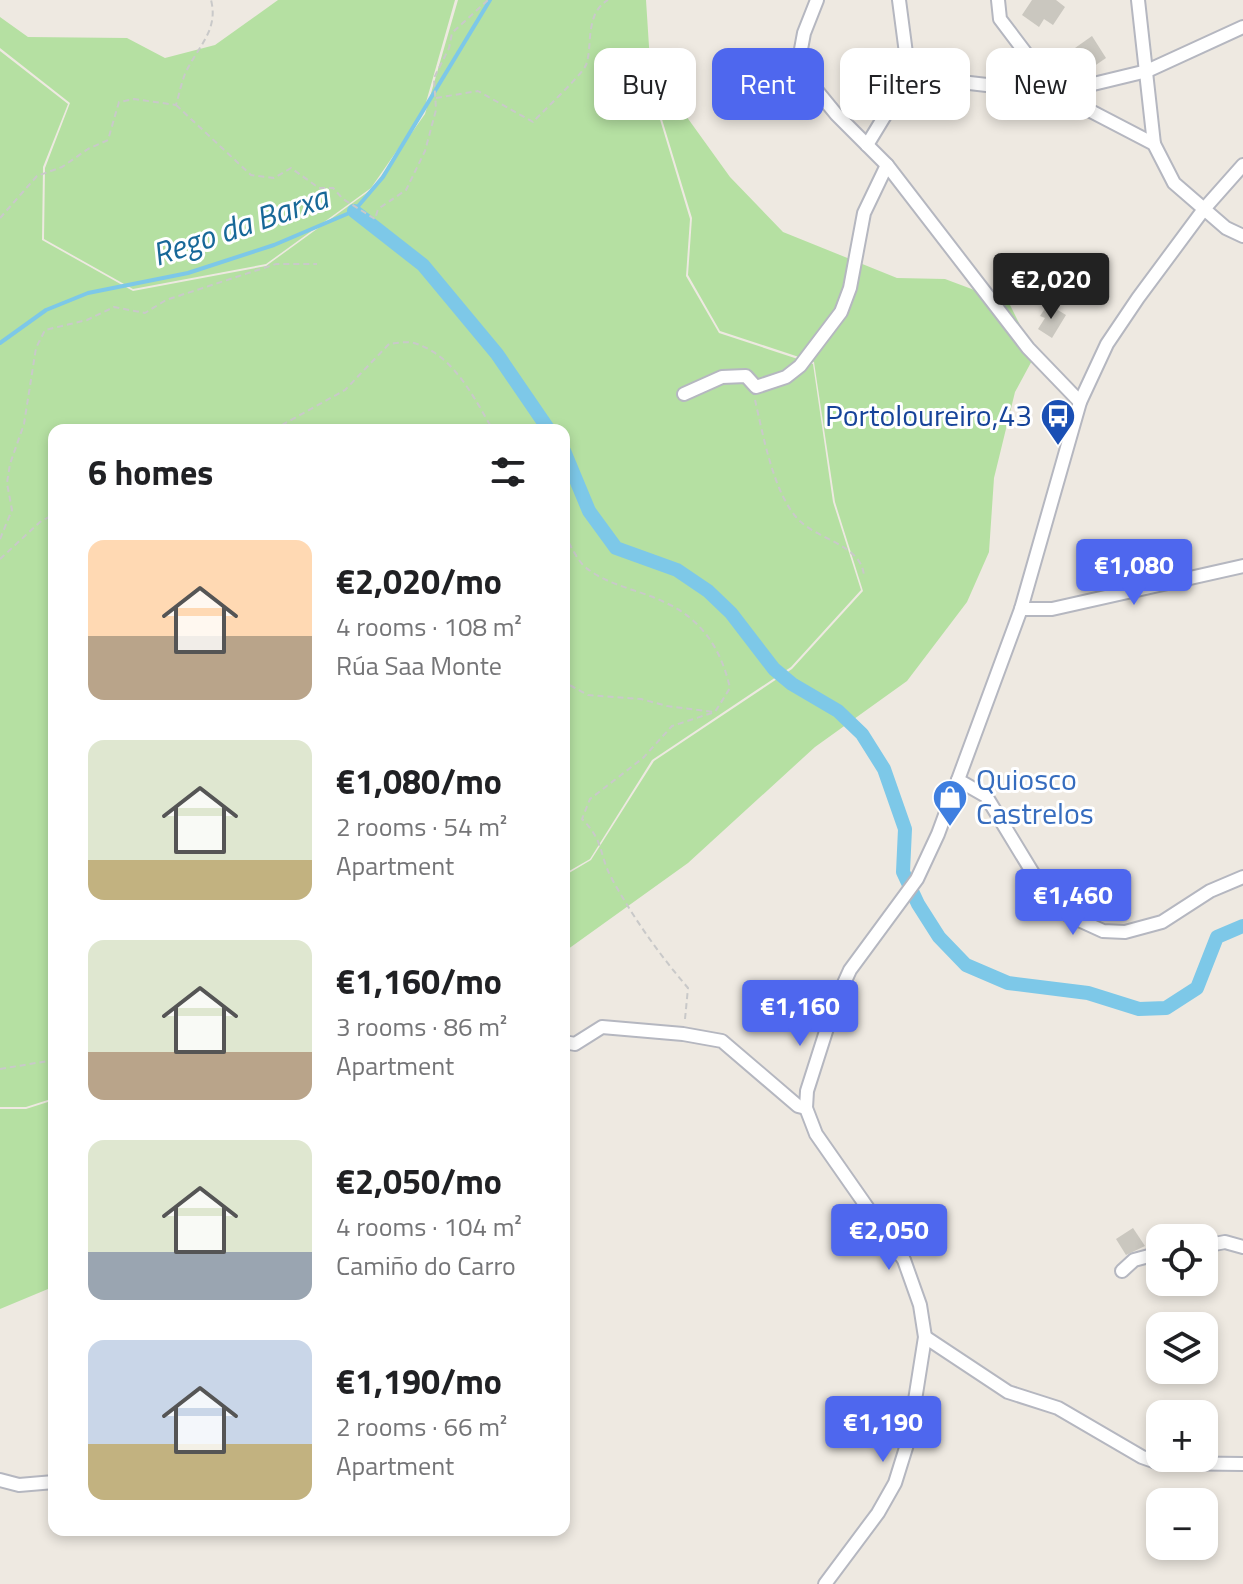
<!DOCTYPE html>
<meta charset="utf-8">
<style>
:root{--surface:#fff;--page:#f2f2f2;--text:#202124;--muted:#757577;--accent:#4e67ee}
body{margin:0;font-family:"Titillium Web",sans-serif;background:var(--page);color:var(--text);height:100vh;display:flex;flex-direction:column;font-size:30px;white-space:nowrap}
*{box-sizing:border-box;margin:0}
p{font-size:26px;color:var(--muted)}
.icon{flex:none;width:44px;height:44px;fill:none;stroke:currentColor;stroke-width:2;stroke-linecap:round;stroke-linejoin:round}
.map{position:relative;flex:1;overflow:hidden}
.sheet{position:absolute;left:48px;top:424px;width:522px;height:1112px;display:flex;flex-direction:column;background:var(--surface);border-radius:16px;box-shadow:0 4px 12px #0003}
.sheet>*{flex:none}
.guide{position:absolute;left:594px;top:48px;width:528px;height:72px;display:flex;gap:16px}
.fabs{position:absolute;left:1146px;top:1224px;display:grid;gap:16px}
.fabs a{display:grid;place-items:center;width:72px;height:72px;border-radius:16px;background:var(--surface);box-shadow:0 4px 12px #0003;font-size:40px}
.price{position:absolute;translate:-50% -68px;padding:0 18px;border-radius:8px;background:var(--accent);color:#fff;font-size:26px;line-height:52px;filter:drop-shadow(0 2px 4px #0008)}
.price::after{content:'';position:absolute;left:50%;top:48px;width:24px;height:18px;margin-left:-12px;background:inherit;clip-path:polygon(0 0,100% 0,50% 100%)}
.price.on{background:#222;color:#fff}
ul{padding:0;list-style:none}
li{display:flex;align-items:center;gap:24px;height:200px;padding:0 40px}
li span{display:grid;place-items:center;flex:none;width:224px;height:160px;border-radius:16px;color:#555}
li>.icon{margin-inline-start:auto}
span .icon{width:96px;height:96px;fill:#fffc;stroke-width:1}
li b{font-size:34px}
h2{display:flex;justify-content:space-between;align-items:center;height:96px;padding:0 40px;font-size:34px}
.chip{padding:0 28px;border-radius:16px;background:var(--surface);box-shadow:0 4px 12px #0003;font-size:28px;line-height:72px}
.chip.on{background:var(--accent);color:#fff}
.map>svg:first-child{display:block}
.green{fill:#b5e0a2}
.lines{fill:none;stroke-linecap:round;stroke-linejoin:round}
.stream{stroke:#7dc8e8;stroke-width:4}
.canal{stroke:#7dc8e8;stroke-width:14}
.building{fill:#cac7bf}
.minor-casing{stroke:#b5b7c0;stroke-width:16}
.path{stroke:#c9c9c9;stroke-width:2;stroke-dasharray:6 4;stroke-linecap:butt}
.minor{stroke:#fff;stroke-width:12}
.labels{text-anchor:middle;stroke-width:6;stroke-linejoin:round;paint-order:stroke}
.transit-label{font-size:30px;fill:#164399;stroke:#fff;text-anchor:end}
.shop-label{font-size:30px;fill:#366cbe;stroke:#fff;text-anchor:start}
.water-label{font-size:32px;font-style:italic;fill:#176898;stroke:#fff}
</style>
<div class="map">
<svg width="1243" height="1584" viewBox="0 0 1243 1584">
<rect width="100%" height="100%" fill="#eee9e1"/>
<g class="green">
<polygon points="278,0 455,0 423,113 371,188 266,264 133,289 44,239 45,168 70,103 0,48 0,17 28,37 127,38 165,58 215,45"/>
<polygon points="458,0 646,0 652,93 690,219 686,276 719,333 813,364 833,502 861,590 791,667 652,760 590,859 564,874 564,430 54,430 54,1098 26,1107 0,1107 0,51 68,104 43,167 42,240 133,291 266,266 372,189 425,114"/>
<polygon points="653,70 730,177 783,232 897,278 945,279 1009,303 1035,355 1015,392 994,478 989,552 967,602 907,681 815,747 688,863 564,952 564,876 591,860 654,761 792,669 863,591 835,502 814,362 720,331 688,275 692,218 654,93"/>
<polygon points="54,1100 54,1283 48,1289 0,1309 0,1109 26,1109"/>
</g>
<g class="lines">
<polyline class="stream" points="0,343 46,310 88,293 188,273 274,245 354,211 383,177 490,0"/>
<g class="canal">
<polyline points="354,211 423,265 497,354 549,430"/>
<polyline points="564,451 589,511 616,548 677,570 708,591 731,613 774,669 792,684 838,711 862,734 884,769 905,829 903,872 918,904 939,937 966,965 1008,983 1088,993 1139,1009 1166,1008 1197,988 1217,937 1243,926"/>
</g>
</g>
<g class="building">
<polygon points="1032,0 1056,0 1065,7 1053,25 1044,19 1039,27 1022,15"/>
<polygon points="1092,36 1106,58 1090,69 1075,48"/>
<polygon points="1048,304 1066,315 1052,338 1038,329 1045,318 1040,316"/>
<polygon points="1133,1228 1145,1246 1126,1255 1116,1239"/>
</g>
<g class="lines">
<g class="minor-casing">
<g id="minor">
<polyline points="817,0 804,33 799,60 800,70 836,114 887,165 1028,348 1080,402"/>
<polyline points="899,0 909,76"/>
<polyline points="998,0 1000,19 1056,93 1147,71 1243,27"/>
<polyline points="1138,0 1154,144"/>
<polyline points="867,145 909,76 1056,93 1154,144 1174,183 1226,228 1243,236"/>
<polyline points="684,394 722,377 746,376 756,387 786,377 800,366 841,312 850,288 864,213 887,165"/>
<polyline points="1021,609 1052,609 1243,566"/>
<polyline points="958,780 986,796 1045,893 1068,915 1103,931 1125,932 1162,922 1210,891 1243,877"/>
<polyline points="564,1042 575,1044 602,1027 683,1034 722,1041 798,1106 806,1108"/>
<polyline points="1204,1246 1225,1242 1243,1247"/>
<polyline points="1122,1271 1134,1260 1160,1253"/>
<polyline points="925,1337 1008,1392 1058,1408 1142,1457 1159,1463 1243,1464"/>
<polyline points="0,1480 19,1485 54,1482"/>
<polyline points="825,1584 878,1513 895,1483 909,1438 925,1337 920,1305 904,1260 816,1134 806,1108 807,1091 835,1003 850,970 917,879 938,834 1021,609 1080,402 1107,344 1138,298 1204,209 1243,165"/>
</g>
</g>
<g class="path">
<path d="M436,98L478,91L533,122C544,110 581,76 586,65C593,48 584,14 608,0"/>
<polyline points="176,105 251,175 274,178 291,168 319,188 333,188 343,199 375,219 378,209 406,190 425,151 436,110 434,78 449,48 452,33 488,0"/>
<path d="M0,218L37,176L62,167L88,149L108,140L119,102L134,99L176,105C179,95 181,84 185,74C197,47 219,31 211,0"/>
<path d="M755,400C763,434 774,498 801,522C820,540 863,546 864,577"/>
<path d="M273,430L345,390L389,344C396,343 407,341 414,343C454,355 474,398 493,430"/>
<path d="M564,534C570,544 576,558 584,566C607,586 638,589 664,602C702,619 721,649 730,688L715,712L667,706L641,699L588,695L564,682"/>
<polyline points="0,539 12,510 7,483 10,464 24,424 36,348 45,330 87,320 114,307 145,313 166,300 276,264 317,264"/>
<polyline points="0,559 40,522 54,514"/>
<path d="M685,1019L688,988C659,954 634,919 612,879C598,853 605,842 582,819L590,799L643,758L672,726L715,712"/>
<polyline points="0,1069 54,1060"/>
</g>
<use href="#minor" class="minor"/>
</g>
<defs>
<g id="bus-pin" transform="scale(1.8)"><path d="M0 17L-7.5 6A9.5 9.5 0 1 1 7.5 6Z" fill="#1a4fb4" stroke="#fff"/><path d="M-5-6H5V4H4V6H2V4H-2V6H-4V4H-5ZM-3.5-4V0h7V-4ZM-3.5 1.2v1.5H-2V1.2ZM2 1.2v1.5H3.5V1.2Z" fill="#fff"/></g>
<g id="shop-pin" transform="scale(1.8)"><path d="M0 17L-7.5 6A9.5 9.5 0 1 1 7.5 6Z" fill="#3f7fe0" stroke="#fff"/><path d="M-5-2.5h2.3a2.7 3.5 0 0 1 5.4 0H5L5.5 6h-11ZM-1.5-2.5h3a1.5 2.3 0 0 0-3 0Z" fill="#fff"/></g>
</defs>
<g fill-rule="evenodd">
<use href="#bus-pin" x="1058" y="416"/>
<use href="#shop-pin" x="950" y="797"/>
</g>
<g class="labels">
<g class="transit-label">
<text x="1032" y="426">Portoloureiro,43</text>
</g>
<g class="shop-label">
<text x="976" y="790">Quiosco<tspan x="976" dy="34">Castrelos</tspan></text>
</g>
<g class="water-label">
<text transform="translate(240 226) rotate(-19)" y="11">Rego da Barxa</text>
</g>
</g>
</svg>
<div class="fabs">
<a><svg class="icon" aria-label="locate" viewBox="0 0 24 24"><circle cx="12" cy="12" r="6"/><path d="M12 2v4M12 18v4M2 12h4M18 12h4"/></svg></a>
<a><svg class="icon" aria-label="layers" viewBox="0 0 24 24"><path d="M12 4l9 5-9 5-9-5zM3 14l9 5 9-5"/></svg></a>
<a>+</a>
<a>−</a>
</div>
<b class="price on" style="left:1051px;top:321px">€2,020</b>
<b class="price" style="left:1134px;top:607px">€1,080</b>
<b class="price" style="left:1073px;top:937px">€1,460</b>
<b class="price" style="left:800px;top:1048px">€1,160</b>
<b class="price" style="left:889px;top:1272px">€2,050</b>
<b class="price" style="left:883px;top:1464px">€1,190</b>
<div class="guide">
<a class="chip">Buy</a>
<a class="chip on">Rent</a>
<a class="chip">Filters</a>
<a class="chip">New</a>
</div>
<section class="sheet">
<h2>6 homes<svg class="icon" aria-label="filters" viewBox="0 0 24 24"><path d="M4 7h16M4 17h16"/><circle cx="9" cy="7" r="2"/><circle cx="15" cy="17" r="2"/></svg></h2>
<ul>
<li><span style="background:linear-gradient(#ffd9b3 60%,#b9a48a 0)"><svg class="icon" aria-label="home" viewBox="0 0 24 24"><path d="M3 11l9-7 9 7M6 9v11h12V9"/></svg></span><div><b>€2,020/mo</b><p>4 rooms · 108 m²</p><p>Rúa Saa Monte</p></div></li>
<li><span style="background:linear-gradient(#dfe7d0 75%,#c2b280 0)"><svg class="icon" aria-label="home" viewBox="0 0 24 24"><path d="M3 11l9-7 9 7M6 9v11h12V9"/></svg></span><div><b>€1,080/mo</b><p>2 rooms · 54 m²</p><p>Apartment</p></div></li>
<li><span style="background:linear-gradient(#dfe7d0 70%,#b9a48a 0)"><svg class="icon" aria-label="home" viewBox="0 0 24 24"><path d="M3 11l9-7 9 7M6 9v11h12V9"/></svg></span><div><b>€1,160/mo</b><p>3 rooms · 86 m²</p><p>Apartment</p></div></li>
<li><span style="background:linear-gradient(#dfe7d0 70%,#9aa5b1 0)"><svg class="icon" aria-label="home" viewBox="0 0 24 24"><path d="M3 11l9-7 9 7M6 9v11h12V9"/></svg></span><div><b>€2,050/mo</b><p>4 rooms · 104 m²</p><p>Camiño do Carro</p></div></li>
<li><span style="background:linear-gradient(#c9d6e8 65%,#c2b280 0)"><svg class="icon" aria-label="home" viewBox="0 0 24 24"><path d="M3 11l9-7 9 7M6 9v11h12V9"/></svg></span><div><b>€1,190/mo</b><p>2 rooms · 66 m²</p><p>Apartment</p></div></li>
</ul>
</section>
</div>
